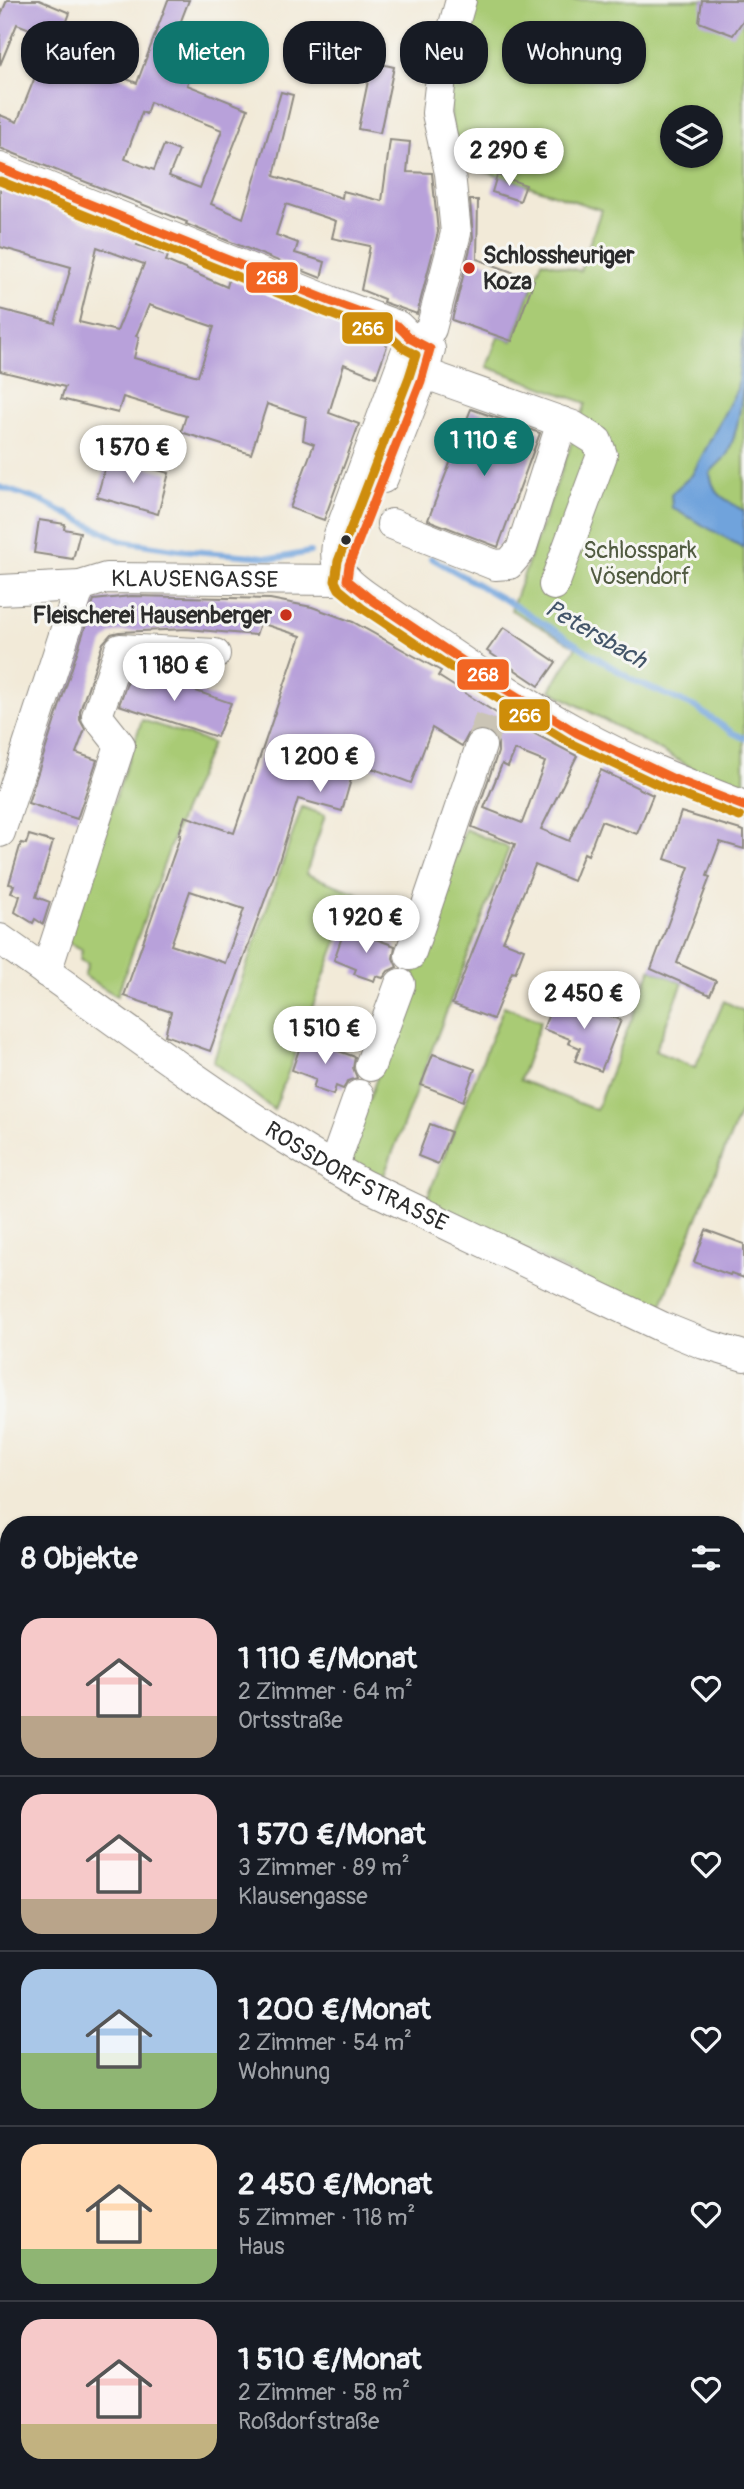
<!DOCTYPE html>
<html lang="de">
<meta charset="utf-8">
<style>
:root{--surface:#171b24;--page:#20242c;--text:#f1f3f6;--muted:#9ea1a6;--line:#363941;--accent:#0f766e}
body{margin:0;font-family:Pangolin,sans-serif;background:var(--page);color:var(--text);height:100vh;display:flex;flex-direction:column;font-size:26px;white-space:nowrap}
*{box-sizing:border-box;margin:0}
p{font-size:23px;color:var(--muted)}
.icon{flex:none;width:38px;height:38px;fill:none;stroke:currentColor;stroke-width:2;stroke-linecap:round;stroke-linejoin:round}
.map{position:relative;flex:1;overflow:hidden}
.drawer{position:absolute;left:0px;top:1516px;width:746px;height:975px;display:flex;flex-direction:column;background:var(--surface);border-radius:28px 28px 0 0;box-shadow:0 2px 5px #0004}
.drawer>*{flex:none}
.guide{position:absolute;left:21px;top:21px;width:704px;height:63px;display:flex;gap:14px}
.controls{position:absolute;left:660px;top:105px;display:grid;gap:14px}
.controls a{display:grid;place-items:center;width:63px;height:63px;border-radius:50%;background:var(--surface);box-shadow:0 2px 5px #0004;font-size:35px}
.price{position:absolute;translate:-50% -60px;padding:0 16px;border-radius:24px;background:#fff;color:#222;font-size:23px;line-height:46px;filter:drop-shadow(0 2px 4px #0008)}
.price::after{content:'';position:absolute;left:50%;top:42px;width:21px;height:16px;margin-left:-10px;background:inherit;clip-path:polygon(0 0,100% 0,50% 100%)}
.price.selected{background:var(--accent);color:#fff}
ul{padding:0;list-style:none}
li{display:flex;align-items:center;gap:21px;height:175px;padding:0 21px}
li+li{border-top:2px solid var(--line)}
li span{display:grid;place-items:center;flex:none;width:196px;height:140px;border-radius:21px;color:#555}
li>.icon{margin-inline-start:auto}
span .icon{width:84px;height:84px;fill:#fffc;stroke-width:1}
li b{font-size:30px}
h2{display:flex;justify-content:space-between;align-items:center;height:84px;padding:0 21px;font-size:30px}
.chip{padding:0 24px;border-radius:28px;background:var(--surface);box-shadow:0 2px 5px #0004;font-size:24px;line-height:63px}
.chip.selected{background:var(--accent);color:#fff}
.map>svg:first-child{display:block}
.green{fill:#a9cb74;stroke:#6a7b50;stroke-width:2;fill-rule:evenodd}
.forest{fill:#86af66;stroke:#586d48;stroke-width:2}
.water{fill:#70a3dc;stroke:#4e6784;stroke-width:2}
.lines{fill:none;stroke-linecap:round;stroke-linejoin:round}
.stream{stroke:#70a3dc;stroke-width:6}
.building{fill:#b8a1da;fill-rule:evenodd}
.minor-tunnel{stroke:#cac4b5;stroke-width:30;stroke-dasharray:30 15;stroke-linecap:butt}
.minor-casing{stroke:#8e8a82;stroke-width:32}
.minor{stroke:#fff;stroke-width:30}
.bus-1-casing{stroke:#f6f6f2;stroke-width:14}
.bus-2-casing{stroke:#f6f6f2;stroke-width:14}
.bus-1{stroke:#f26522;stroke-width:9}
.bus-2{stroke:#ce8d09;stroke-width:9}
.poi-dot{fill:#c8321e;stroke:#f6f6f2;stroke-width:2.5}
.bus-dot{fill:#2b2b2b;stroke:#f6f6f2;stroke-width:2.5}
.labels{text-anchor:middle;stroke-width:6;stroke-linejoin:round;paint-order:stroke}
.poi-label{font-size:23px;font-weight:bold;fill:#2b2b2b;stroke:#f6f6f2;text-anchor:start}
.park-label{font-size:23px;fill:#515b41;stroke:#f6f6f2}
.street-label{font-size:23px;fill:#2b2b2b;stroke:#f6f6f2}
.water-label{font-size:24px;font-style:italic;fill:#435569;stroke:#f6f6f2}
.line-badge{stroke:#f6f6f2;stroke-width:2.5}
.badge-label{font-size:19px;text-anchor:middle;font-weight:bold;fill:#fff}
</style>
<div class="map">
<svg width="744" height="2489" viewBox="0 0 744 2489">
<rect width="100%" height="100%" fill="#f6f6f2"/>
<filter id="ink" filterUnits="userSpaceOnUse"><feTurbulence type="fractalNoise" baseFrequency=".0143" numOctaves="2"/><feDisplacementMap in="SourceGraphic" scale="14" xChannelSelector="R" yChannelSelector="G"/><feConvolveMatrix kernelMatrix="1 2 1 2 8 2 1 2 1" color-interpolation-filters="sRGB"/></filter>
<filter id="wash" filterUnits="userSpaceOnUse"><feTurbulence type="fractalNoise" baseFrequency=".00686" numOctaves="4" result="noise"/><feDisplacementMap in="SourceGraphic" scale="28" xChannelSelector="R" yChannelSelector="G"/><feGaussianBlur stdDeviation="1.57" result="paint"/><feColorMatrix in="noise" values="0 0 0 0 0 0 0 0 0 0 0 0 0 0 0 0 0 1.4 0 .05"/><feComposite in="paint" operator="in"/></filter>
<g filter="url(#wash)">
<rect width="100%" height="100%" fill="#f2ead8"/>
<g class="green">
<path d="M477,0H744V785L696,770L550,690L576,647L511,610L586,403L487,367L498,336L512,341L542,261L580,271L601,210L456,162L448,89ZM672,117H710V156H672Z"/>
<polygon points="142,720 212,743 182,813 117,996 84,976 88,964 80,960 82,949 66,942"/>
<polygon points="302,807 325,815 306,874 402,910 396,933 346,917 274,1110 213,1062"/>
<polygon points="465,829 509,848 381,1183 346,1165"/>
<polygon points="651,969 683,983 655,1051 695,1068 724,1001 744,1011 744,1103 657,1316 426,1201 504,1006 541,1021 520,1080 596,1110"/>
</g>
<polygon class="forest" points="744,2060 744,2148 737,2169 737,2081"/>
<path class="water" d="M744,331C744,372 744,417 728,453C724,460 715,466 710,473C713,496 726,499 744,511V548L672,508L671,494L692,475L737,389Z"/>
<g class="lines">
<g class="stream">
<polyline points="0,487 41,501 122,541 180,550 277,558 310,552"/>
<polyline points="431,558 519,608 634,681 695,707 733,733 744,738"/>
</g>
</g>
<g id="blocks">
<g class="building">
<path d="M7,0H39L70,13L64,29L105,44L97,68L137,83L168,0H189L174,39L201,49L187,85L248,109L211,204L243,218L281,92L293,95L274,176L342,198L343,191L382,201L390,140L410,142L407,172L432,173L438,232L417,314L383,302L384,299L361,290L370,246L332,238L336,221L286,204L276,235L298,243L295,253L325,262L321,278L186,224L187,222L0,148V115L17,122L51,37L17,24L0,65V17ZM150,102L222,130L200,188L169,176L179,151L164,145L154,170L125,159L142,112L146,114Z"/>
<polygon points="702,0 744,0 744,19 733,35 699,22"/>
<polygon points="372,62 394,67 380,133 358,129"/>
<polygon points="497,175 526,185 520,201 492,192"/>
<path d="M0,187L138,243L137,245L168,256L166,261L227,287L229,279L383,339L387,346L376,377L344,364L329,413L359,424L324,520L290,508L314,444L303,440L306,417L267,404L251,454L181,432L186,416L123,397L118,413L61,399L65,387L0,371V309L55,323L71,267L0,247ZM97,247L144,264L117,331L79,322ZM149,305L214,327L198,376L134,358L139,337L136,336Z"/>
<polygon points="470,200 478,200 477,259 534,280 512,341 452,320 473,237"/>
<polygon points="471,409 540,433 498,547 428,520"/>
<polygon points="108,457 169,473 158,514 97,497"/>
<polygon points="39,520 65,524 64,529 80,532 73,559 34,553"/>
<path d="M131,596L270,599L312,607L353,622L441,671L438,676L501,716L577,756L541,829L569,841L601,770L653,795L637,834L601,821L588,855L584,853L573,881L535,865L503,941L524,949L515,973L512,972L493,1019L452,1004L515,844L472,827L498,752V743L495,735L486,729H477L469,733L462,746L432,728L411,783L356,762L342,811L298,799L279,861L210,1051L165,1035L171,1012L124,996L181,834H179L185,816L234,833L301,636L260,623L256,635L187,629L119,632L111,634L103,643L80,711V720L85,729L76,753L97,760L77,819L28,803L94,600ZM515,750L545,762L522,823L484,808L502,764L508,767ZM190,891L244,909L225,963L171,945Z"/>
<polygon points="504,627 556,662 539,686 487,651"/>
<polygon points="132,669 231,703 217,737 119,705"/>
<polygon points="681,812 744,831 744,849 720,842 707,876 710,877 677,963 716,981 710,995 651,969 689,867 665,859"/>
<polygon points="29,835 53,842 36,897 50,902 43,924 35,919 33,923 15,912 20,896 11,893 14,885 9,884 21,843 26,844"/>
<polygon points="345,928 395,946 393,958 397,967 388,971 383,978 376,976 374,981 354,974 356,969 334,960"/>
<polygon points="555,999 581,1009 583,1005 621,1020 601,1071 575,1061 580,1048 568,1043 570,1039 543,1029"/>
<polygon points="303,1038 355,1057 353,1068 357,1078 348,1081 343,1089 336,1086 333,1095 313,1088 316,1079 292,1070"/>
<polygon points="433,1054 475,1069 463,1101 421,1085"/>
<polygon points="430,1124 451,1132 438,1164 418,1156"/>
<polygon points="706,1230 744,1244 744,1278 731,1273 730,1275 694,1262"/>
</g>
</g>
</g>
<g filter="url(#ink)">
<use href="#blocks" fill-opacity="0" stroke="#8e8a82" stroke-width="2"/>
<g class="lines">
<polyline class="minor-tunnel" points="481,746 492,710"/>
<g class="minor-casing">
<g id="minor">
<polyline points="0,168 330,301 398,326 411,339 430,349 421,381 383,478"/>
<path d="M411,339L339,535C330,569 342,579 369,598C437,644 504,692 577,732C630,762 687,784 744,806"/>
<polyline points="411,339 422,336 431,329 456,233 450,173 437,113 442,68 461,0"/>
<polyline points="423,373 573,426 597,441 602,455 554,585"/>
<polyline points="392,524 495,565 509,564 521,550 562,422"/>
<path id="s1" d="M0,590L80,586L106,578L347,580"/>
<polyline points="0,832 80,586"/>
<path id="s2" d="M0,939C120,1023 236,1114 364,1185L662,1327L704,1344L744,1356"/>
<polyline points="410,955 481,746"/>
<polyline points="46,972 120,745 97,716 120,649 215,654"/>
<polyline points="370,1066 400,984"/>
<polyline points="333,1168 359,1095"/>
</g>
</g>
<use href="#minor" class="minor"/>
<g class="bus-1-casing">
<polyline id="bus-1" points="0,168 330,301 398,326 411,339 430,349 421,381 349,565 347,580 369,598 500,686 577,733 674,779 744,806"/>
</g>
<g class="bus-2-casing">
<polyline id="bus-2" points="0,181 325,312 391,337 403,348 416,355 409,377 338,561 335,581 339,589 362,608 494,696 572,744 669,790 740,817"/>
</g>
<use href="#bus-1" class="bus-1"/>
<use href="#bus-2" class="bus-2"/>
</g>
</g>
<g class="poi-dot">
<circle cx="469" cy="268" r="7"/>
<circle cx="286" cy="615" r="7"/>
</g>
<circle class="bus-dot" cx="346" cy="540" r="6"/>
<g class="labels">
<g class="poi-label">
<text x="483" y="263">Schlossheuriger<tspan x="483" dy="26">Koza</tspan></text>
<text x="272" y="623" text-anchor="end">Fleischerei Hausenberger</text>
</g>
<g class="park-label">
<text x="640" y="558">Schlosspark<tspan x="640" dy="26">Vösendorf</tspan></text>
</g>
<g class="street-label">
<text dy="8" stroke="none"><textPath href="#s1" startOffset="196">KLAUSENGASSE</textPath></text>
<text dy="8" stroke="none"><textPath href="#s2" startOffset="429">ROSSDORFSTRASSE</textPath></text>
</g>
<g class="water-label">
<text transform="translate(596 634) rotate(30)" y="8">Petersbach</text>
</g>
</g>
<g class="line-badge">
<rect x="245" y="261" width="54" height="33" rx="7" fill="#f26522"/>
<rect x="341" y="311" width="53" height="34" rx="7" fill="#ce8d09"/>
<rect x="456" y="658" width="54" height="33" rx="7" fill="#f26522"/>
<rect x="498" y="698" width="53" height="34" rx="7" fill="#ce8d09"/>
</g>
<g class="badge-label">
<text x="272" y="284">268</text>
<text x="368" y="335">266</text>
<text x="483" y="681">268</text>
<text x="525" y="722">266</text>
</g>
</svg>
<div class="controls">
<a><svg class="icon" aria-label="layers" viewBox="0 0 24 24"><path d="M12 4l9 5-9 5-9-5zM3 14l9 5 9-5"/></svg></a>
</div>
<b class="price" style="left:509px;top:188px">2 290 €</b>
<b class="price selected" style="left:484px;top:478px">1 110 €</b>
<b class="price" style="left:133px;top:485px">1 570 €</b>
<b class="price" style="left:174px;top:703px">1 180 €</b>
<b class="price" style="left:320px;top:794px">1 200 €</b>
<b class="price" style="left:366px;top:955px">1 920 €</b>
<b class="price" style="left:584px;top:1031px">2 450 €</b>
<b class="price" style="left:325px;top:1066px">1 510 €</b>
<div class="guide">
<a class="chip">Kaufen</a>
<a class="chip selected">Mieten</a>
<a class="chip">Filter</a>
<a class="chip">Neu</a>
<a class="chip">Wohnung</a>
</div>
<section class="drawer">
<h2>8 Objekte<svg class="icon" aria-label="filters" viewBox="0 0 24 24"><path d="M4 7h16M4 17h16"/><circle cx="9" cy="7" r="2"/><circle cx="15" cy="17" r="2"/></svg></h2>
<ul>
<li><span style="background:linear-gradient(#f6c9c9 70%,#b9a48a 0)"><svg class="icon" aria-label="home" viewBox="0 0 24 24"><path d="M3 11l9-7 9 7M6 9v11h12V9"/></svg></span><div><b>1 110 €/Monat</b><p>2 Zimmer · 64 m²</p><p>Ortsstraße</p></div><svg class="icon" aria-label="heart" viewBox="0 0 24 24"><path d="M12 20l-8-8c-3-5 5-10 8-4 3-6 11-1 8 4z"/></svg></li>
<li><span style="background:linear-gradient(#f6c9c9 75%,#b9a48a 0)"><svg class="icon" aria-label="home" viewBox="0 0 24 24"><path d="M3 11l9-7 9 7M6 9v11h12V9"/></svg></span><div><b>1 570 €/Monat</b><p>3 Zimmer · 89 m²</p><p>Klausengasse</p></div><svg class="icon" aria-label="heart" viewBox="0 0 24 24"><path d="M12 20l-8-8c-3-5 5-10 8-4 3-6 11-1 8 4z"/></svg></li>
<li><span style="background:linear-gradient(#a9c7e8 60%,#8fb573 0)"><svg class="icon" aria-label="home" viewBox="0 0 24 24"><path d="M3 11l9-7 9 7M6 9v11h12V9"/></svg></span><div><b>1 200 €/Monat</b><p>2 Zimmer · 54 m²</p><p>Wohnung</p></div><svg class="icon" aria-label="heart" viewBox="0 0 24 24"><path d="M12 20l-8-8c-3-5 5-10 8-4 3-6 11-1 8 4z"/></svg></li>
<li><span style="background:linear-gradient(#ffd9b3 75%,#8fb573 0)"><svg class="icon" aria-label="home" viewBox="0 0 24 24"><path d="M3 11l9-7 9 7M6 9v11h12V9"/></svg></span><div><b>2 450 €/Monat</b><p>5 Zimmer · 118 m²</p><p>Haus</p></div><svg class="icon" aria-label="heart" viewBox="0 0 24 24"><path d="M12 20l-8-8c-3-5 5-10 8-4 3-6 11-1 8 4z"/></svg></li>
<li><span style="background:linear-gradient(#f6c9c9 75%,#c2b280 0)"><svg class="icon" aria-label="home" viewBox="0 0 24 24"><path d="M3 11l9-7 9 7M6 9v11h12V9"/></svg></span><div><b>1 510 €/Monat</b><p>2 Zimmer · 58 m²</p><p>Roßdorfstraße</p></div><svg class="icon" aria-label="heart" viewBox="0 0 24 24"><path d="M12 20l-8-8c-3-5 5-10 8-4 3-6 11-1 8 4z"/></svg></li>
</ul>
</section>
</div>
